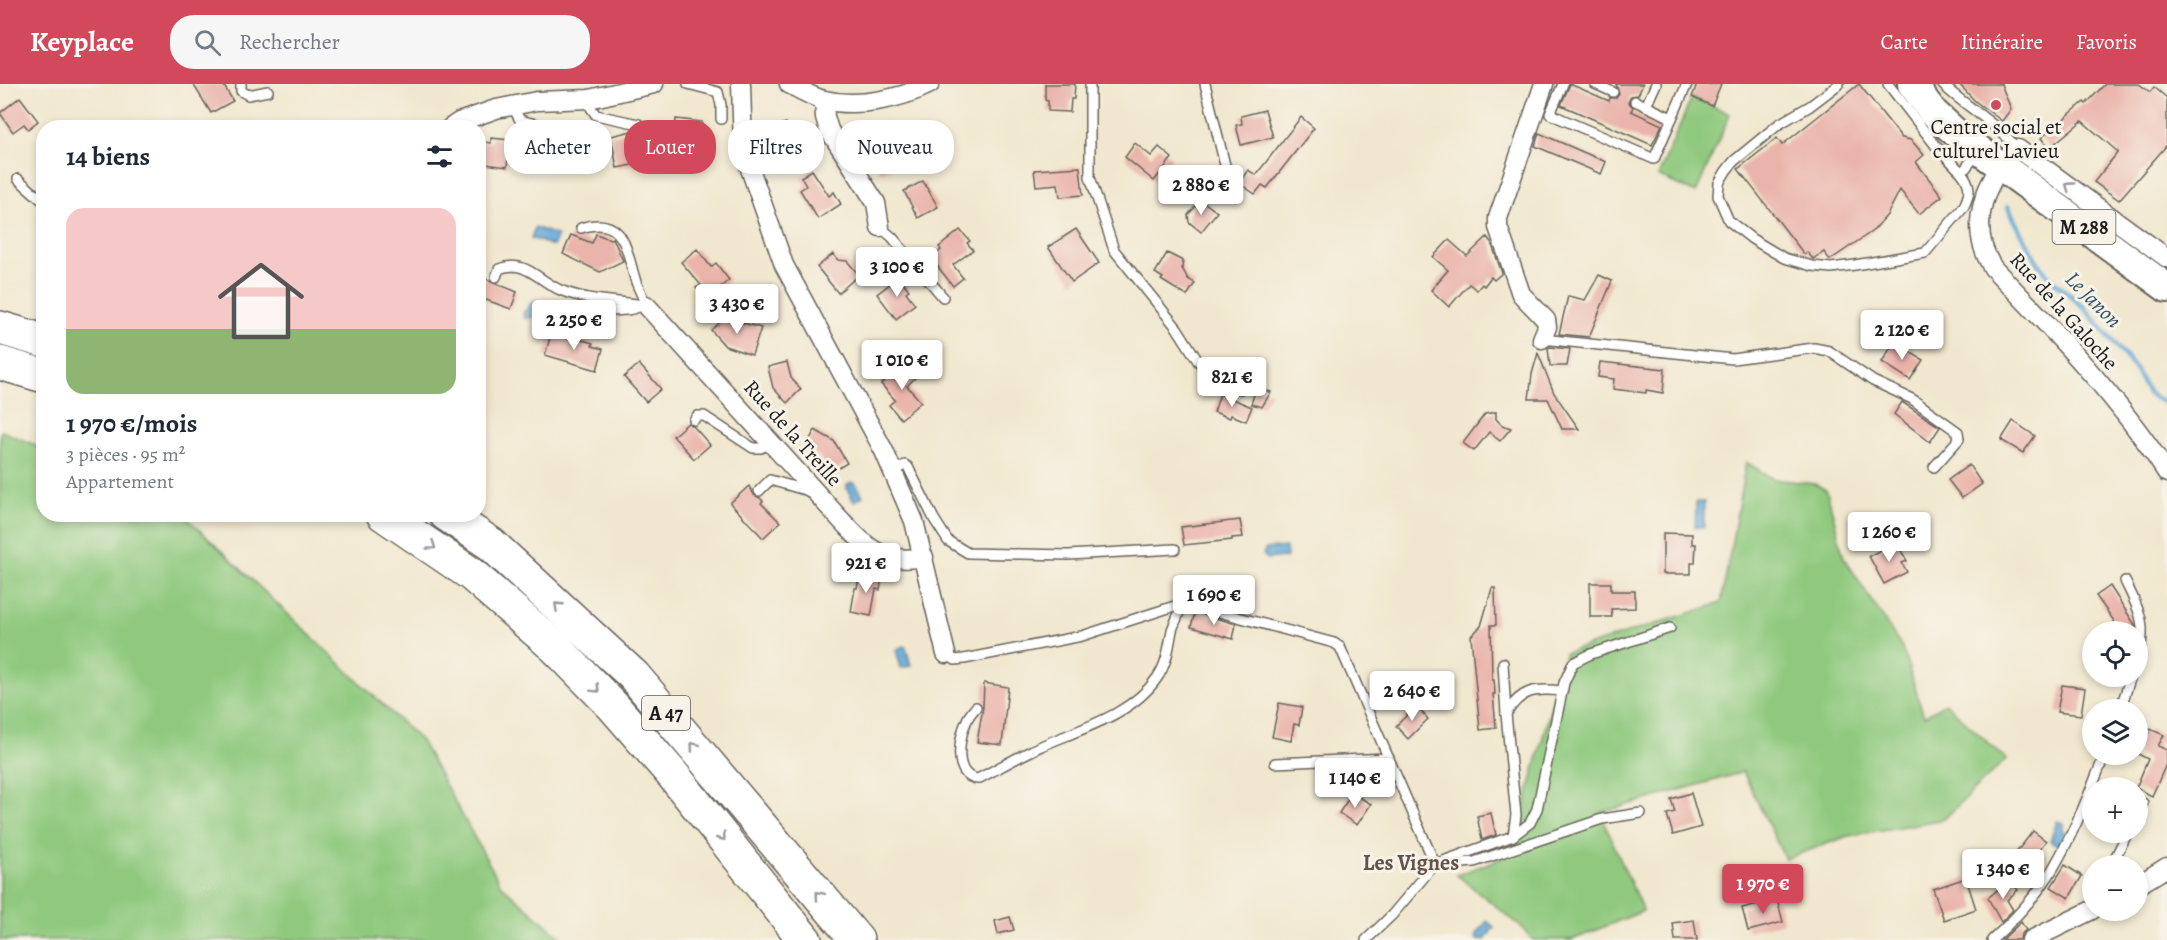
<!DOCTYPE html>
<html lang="fr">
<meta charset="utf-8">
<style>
:root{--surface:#fff;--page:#f6f6f7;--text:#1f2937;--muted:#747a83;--accent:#d1495b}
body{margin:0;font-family:Alegreya,serif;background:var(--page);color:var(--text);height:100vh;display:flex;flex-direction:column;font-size:22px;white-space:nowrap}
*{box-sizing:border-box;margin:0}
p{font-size:20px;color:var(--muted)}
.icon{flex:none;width:33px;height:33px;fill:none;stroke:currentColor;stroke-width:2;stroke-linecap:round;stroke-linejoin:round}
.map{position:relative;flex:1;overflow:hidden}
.sheet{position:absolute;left:36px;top:36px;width:450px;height:402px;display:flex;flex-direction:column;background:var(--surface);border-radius:24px;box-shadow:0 3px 9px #0003}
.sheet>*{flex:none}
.top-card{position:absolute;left:504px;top:36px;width:570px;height:54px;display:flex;gap:12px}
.tools{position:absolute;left:2082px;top:537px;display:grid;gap:12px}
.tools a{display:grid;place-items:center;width:66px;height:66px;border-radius:50%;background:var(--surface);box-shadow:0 3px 9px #0003;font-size:30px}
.price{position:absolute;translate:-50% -51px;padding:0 14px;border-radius:6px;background:#fff;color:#222;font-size:20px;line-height:39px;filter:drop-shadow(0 2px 3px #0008)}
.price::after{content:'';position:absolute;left:50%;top:36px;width:18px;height:14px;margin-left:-9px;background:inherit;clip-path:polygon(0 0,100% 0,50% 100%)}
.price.active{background:var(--accent);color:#fff}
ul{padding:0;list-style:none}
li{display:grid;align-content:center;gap:12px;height:318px;padding:0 30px}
li span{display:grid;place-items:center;height:186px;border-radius:18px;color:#555}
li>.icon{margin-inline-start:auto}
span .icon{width:108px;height:108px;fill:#fffc;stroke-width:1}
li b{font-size:26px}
h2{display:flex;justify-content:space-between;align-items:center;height:72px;padding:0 30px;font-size:26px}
.pill{padding:0 21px;border-radius:24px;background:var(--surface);box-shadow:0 3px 9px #0003;font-size:21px;line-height:54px}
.pill.active{background:var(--accent);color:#fff}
header{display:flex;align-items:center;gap:36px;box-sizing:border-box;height:84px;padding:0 30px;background:var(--accent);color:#fff}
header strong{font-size:28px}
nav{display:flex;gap:33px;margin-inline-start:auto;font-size:21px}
.search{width:420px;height:54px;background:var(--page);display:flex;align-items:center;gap:15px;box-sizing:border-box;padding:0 21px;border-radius:24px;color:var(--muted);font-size:22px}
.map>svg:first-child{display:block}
.green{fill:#8fc97e;stroke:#56724d;stroke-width:1.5}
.water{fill:#60a7d6;stroke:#3e6279;stroke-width:1.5}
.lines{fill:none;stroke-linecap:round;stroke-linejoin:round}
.stream{stroke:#60a7d6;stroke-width:5}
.building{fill:#eab4aa}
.lane-casing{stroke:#67635a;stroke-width:12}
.street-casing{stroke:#67635a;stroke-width:21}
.primary-casing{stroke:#67635a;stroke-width:32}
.highway-casing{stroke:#67635a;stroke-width:36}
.lane{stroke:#fff;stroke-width:9}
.street{stroke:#fff;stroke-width:18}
.primary{stroke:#fff;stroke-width:28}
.highway{stroke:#fff;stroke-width:33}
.oneway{stroke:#999}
.poi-dot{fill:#d1495b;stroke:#f7f3e8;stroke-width:2}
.labels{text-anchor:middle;stroke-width:6;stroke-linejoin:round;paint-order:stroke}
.shield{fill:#f7f3e8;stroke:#5e5c59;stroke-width:1.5}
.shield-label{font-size:20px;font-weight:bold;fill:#1c1c1c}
.poi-label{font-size:21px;fill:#1c1c1c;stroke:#f7f3e8}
.street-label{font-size:21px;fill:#1c1c1c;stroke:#f7f3e8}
.water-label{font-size:22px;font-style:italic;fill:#375466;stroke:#f7f3e8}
.neighbourhood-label{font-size:22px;font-weight:bold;fill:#64514e;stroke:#f7f3e8}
</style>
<header>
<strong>Keyplace</strong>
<div class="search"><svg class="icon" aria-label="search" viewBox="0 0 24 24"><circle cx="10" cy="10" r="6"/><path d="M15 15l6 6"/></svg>Rechercher</div>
<nav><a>Carte</a><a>Itinéraire</a><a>Favoris</a></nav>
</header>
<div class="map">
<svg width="2167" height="856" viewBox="0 0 2167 856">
<rect width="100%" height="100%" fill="#f7f3e8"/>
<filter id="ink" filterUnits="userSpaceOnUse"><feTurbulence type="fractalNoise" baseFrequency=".0167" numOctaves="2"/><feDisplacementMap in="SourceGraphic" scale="12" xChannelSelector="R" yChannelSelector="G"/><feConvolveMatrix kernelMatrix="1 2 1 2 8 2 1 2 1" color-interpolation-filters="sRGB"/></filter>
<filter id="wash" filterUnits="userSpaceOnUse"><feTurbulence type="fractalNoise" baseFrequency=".008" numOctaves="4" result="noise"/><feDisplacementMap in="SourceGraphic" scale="24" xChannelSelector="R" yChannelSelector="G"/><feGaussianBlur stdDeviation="1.35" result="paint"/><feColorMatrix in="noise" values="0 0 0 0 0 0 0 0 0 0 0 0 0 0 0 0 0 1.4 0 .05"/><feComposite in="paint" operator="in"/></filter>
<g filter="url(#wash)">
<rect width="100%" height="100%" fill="#f1e7ce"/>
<g class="green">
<polygon points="1692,13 1730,30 1696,109 1658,92"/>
<polygon points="2,347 43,364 44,430 184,431 421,657 501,801 564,856 0,856 0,349"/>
<polygon points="1746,378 1773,395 1816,400 1827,407 1844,474 1902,563 1924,632 1945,619 2006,675 1944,735 1848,752 1785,775 1743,688 1600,729 1643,827 1572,856 1533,856 1518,840 1457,791 1512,770 1565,569 1721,519"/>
</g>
<g class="water">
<polygon points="535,143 558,152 553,162 531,154"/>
<path d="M537,217L541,220C541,230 533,235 524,234L523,229L532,219Z"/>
<polygon points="852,398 856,400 863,412 854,418 847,405 847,401"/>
<polygon points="1696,418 1704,418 1704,443 1695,443"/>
<polygon points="1286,463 1287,473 1267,475 1263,470 1266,465"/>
<polygon points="903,562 906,563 911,582 901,584 896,566"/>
<polygon points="2057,737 2063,739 2063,746 2066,748 2059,762 2050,757"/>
<polygon points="1487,837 1494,843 1485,856 1477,856 1476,851"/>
</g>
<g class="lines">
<polyline class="stream" points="2008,123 2036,176 2049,193 2085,224 2133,282 2149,310 2167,320"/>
</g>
<g id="blocks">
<g class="building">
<polygon points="193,0 223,0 233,17 211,29"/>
<polygon points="1045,0 1075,0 1074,15 1071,15 1070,28 1048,27 1048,17 1045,16"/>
<polygon points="1570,0 1609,17 1610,14 1616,14 1619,10 1616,0 1643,0 1638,11 1631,12 1628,18 1633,23 1631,27 1662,41 1652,61 1561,21"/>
<polygon points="1697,0 1721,0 1712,22 1692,13"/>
<polygon points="1859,0 1902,54 1911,56 1924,71 1916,78 1942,112 1919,130 1900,106 1887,131 1874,146 1830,176 1824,168 1813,175 1807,168 1804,170 1738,85 1777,54 1782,61"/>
<polygon points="1959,0 2001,0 2011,25 2002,37 1975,17"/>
<polygon points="2105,0 2139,0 2150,8 2154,3 2167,14 2167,61 2119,116 2094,98 2118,68 2082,37 2049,64 2041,54 2084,18 2086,20"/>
<polygon points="20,13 38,37 28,45 24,40 13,48 0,29"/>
<polygon points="1265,26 1273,53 1241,61 1236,41 1242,40 1241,32"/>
<polygon points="1301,33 1314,44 1267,104 1262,101 1255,110 1239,99 1248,86 1256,91"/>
<polygon points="676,35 702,38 700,58 674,55"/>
<polygon points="786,39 791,57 785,59 792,81 775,86 763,46"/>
<polygon points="632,47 637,80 617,84 611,52"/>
<polygon points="1539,49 1606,78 1601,90 1535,62"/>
<polygon points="541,50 587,55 584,73 556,70 554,81 537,79"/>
<polygon points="882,51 900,79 881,89 865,60"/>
<polygon points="491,54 510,56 507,83 478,79 478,57 491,59"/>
<polygon points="1135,59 1151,72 1159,63 1172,74 1154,97 1125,73"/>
<polygon points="1080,83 1083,111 1060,113 1058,100 1036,102 1034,86"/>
<polygon points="812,86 829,112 834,108 841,120 818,135 800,106 806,102 801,93"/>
<polygon points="923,97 938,123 918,134 904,107"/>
<polygon points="1201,116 1217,128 1201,148 1189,138 1188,131"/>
<polygon points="1076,145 1099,179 1072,198 1048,163"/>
<polygon points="960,146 970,157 967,159 973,166 953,181 963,194 953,202 931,174 941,166 939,163"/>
<polygon points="596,150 610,155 613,154 623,177 600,188 563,170 571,151 592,159"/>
<polygon points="1487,153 1491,158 1502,189 1494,196 1491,193 1484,202 1482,200 1477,206 1469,200 1449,223 1431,206 1448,186 1433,173 1449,156 1467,172"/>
<polygon points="697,165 711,183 716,179 729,196 706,215 696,204 701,201 681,178"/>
<polygon points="1167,169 1183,177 1182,184 1188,195 1195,199 1187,212 1161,196 1163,194 1155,189"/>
<polygon points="833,170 838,176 847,177 859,191 838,209 817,183"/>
<polygon points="1599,191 1612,197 1589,253 1559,250 1568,212 1585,216"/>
<polygon points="482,193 517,208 511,225 478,213"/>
<polygon points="899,193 909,206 906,208 915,220 896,235 877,210"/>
<polygon points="729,231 733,236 761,244 752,271 725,262 711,246"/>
<polygon points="552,247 593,259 592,262 603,265 597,286 545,271"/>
<polygon points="1894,258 1923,276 1910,296 1882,278"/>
<polygon points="1550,263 1570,265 1567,282 1550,282 1548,264"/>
<polygon points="1538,269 1554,309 1579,345 1562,345 1548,315 1529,315 1532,290"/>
<polygon points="787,278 791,294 801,305 787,319 773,304 768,283"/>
<polygon points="1600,278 1665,285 1663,309 1646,306 1646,309 1613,305 1614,295 1598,293"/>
<polygon points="639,280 661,305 646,318 624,293"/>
<polygon points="904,280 916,293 907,302 921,318 901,335 889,321 895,316 881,300"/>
<polygon points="1256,304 1271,308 1262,323 1251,320"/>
<polygon points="1220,310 1252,323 1246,337 1231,331 1230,334 1214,328"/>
<polygon points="1902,318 1940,343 1930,358 1894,330"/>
<polygon points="1496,328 1496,335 1502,341 1511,344 1500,357 1489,348 1474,367 1463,359 1485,330"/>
<polygon points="2013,337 2035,352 2023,369 2001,356"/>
<polygon points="688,339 694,343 710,361 694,375 673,352"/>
<polygon points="815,346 834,357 847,379 829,390 819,372 805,364"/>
<polygon points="1969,381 1982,400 1962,414 1948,396"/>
<polygon points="749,402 754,411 760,414 763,417 761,419 780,438 763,454 730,419"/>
<polygon points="1240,436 1243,453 1232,454 1232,456 1184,461 1181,443"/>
<polygon points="1663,449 1692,450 1692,460 1696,460 1695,479 1691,479 1691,490 1663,490"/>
<polygon points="1896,458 1907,477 1902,479 1907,488 1884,500 1869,472"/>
<polygon points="860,489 882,493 880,506 876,505 871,532 851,528 855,504 857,504"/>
<polygon points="1590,499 1611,499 1611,507 1635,507 1635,524 1611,525 1612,533 1590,533"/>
<polygon points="2110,502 2135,541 2135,548 2115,548 2114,537 2096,512"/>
<polygon points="1492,504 1495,504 1496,541 1491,541 1492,596 1494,596 1495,610 1493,610 1496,644 1480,646 1471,552 1481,542"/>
<polygon points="1195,528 1236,540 1233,555 1191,543"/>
<polygon points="984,599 1008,603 1002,661 977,658 983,623"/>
<polygon points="2062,601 2085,604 2081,631 2057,628"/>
<polygon points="1279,619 1302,623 1299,641 1294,640 1291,657 1272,653"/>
<polygon points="1416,622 1428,635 1408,655 1396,642"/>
<polygon points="2150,645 2164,651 2158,662 2167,666 2167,678 2152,712 2136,704 2148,675 2138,670 2138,646 2148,650"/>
<polygon points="1352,709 1371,720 1357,741 1339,729"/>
<polygon points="1691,709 1701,743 1673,751 1667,730 1675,728 1671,715"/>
<polygon points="1491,729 1496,751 1482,756 1477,732"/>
<polygon points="2033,747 2046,757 2021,789 2008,779"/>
<polygon points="2065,781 2082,792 2069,814 2051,803"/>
<polygon points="1966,794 1976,825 1944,836 1933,805"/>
<polygon points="2009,796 2018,806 2007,816 2013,826 2001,838 1988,814"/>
<polygon points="1777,815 1783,838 1748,847 1742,824"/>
<polygon points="1010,833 1014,846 998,850 995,837"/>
<polygon points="1694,836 1697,856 1675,856 1673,839"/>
<polygon points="2021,838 2026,846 2021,850 2020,856 2002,856"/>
</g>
</g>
</g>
<g filter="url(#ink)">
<use href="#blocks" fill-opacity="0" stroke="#67635a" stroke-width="1.5"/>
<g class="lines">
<g class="lane-casing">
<g id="lane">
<polyline points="241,0 241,7 248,11 268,7"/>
<polyline points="688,0 718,8 721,21 721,35"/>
<polyline points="1090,0 1090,93 1114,166 1177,244 1198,277 1216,296 1240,305"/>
<polyline points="1205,0 1225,81"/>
<polyline points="1563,0 1550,30 1654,75 1672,34"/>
<polyline points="1595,0 1613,8"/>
<path d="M1839,0L1810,22L1779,40L1734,77L1726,87L1719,99L1718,112L1729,137L1752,155L1784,174L1812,182L1831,184L1855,181L1925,169L1963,124C1970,111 1972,102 1962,89L1978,68"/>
<polyline points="1888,0 1936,62 1962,89"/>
<path d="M1942,0C1961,19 2006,46 2016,65"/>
<polyline points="589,15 591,24 596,31 639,40"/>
<polyline points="1635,17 1672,34 1687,0"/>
<polyline points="512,22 520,36 544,42 585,48"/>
<polyline points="1646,22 1656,0"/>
<polyline points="18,95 44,118"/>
<polyline points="880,143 892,153 943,213"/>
<path d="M581,144C626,130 626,168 636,198C639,206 643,213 646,221"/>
<path d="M496,193L499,185C524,175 536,194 558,205C584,217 618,217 646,221"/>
<path d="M572,247C579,220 605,229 626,226C631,226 636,224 641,222"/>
<polyline points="1542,255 1733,275 1814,264 1829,267 1873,297 1912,315 1958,348 1959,355 1934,383"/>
<polyline points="694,336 697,332 704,332 753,364 761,364 771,358"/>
<polyline points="893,388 905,381 908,383 934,435 948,457 968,469 1068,471 1175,465"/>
<polyline points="759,407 770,396 812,408"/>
<path d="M2125,497C2139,526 2148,540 2138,573"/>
<polyline points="946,570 955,576 964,575 1082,552 1181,520 1193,521 1334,559 1340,563 1435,780 1392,831 1366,856"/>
<polyline points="1503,579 1506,630"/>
<path d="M976,623C973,627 969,631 967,636C959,652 952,693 978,695C998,684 1018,673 1039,663C1079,645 1131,632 1157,594C1167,580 1169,563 1172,546C1175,537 1180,531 1181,520"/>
<polyline points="2120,626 2131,592"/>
<polyline points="1275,679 1389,674"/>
<polyline points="2138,729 2143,719"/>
<path d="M1513,752L1516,731L1506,630C1521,605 1536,604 1562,607"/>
<polyline points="1435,780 1513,752 1530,739 1537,725 1564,599 1573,579 1591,570 1670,544"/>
<polyline points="1440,781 1474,778 1602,735 1641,729"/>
<polyline points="2111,782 2128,748"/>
<path d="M1992,856C2016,834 2039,810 2055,781C2075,746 2090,708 2105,670"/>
</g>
</g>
<g class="street-casing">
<g id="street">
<polyline points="741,0 743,65 784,181 884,367 914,437 946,570"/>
<path d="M789,0C800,6 812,13 824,16C857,24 901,15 930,0"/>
<polyline points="824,16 825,33 829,46 876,119 880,143"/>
<polyline points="450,44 459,38 496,25 537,17 589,15 654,0"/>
<path d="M2167,174L2018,65C2011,67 2007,75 2002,81C1979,112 1971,150 1993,184C2055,248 2119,314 2167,389"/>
<path d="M646,221L840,435C867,463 882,481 924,473"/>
<polyline points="1542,255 1547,243 1546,236 1521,210 1498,143 1498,134 1544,0"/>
<polyline points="2138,801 2167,783"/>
<polyline points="2031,856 2092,826"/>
</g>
</g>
<g class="primary-casing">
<polyline id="primary" points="1912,0 1933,28 1956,49 2167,204"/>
</g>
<g class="highway-casing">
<g id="highway">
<polyline points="0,244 44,257"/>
<polyline points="0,279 44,292"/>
<polyline points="383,430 471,490 555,563 613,622 673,691 805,856"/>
<polyline points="446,430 491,460 634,592 857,856"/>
</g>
</g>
<use href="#lane" class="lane"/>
<use href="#street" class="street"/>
<use href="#primary" class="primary"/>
<use href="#highway" class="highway"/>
</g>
<defs><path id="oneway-chevron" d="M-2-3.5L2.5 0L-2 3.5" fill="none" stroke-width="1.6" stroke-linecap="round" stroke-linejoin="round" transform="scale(1.5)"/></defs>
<g class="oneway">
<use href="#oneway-chevron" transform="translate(2069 102) rotate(-144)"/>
<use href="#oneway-chevron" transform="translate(432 462) rotate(34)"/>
<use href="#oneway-chevron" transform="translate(558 522) rotate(-137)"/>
<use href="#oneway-chevron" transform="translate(596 605) rotate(45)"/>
<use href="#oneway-chevron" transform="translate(694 662) rotate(-130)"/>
<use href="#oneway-chevron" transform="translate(722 753) rotate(51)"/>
<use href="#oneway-chevron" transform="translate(819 811) rotate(-130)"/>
</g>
</g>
<circle class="poi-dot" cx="1996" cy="21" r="6"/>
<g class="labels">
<g class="shield">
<rect x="2052.5" y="126" width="63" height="34" rx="4.5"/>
<rect x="642" y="612" width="48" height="34" rx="4.5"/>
</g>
<g class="shield-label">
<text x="2084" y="150">M 288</text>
<text x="666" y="636">A 47</text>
</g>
<g class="poi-label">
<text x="1996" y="50">Centre social et<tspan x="1996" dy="24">culturel Lavieu</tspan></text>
</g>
<g class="street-label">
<text transform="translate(2064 227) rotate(48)" y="7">Rue de la Galoche</text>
<text transform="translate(793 349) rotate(48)" y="7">Rue de la Treille</text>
</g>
<g class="water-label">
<text transform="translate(2094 215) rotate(45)" y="8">Le Janon</text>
</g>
<g class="neighbourhood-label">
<text x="1411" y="786">Les Vignes</text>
</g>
</g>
</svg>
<div class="tools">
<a><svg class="icon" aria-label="locate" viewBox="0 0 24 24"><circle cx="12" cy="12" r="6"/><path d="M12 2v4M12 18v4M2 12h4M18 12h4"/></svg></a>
<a><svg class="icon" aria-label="layers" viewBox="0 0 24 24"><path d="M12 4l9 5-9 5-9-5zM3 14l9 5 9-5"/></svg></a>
<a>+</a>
<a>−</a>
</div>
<b class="price" style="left:1201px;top:132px">2 880 €</b>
<b class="price" style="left:897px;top:214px">3 100 €</b>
<b class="price" style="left:737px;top:251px">3 430 €</b>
<b class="price" style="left:574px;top:267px">2 250 €</b>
<b class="price" style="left:1902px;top:277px">2 120 €</b>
<b class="price" style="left:902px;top:307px">1 010 €</b>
<b class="price" style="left:1232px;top:324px">821 €</b>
<b class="price" style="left:1889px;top:479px">1 260 €</b>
<b class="price" style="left:866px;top:510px">921 €</b>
<b class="price" style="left:1214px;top:542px">1 690 €</b>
<b class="price" style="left:1412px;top:638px">2 640 €</b>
<b class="price" style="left:1355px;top:725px">1 140 €</b>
<b class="price" style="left:2003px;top:816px">1 340 €</b>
<b class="price active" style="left:1763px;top:831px">1 970 €</b>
<div class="top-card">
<a class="pill">Acheter</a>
<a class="pill active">Louer</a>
<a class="pill">Filtres</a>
<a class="pill">Nouveau</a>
</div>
<section class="sheet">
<h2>14 biens<svg class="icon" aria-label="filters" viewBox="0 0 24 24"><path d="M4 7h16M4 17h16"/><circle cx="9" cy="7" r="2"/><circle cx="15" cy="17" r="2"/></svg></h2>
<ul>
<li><span style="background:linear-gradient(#f6c9c9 65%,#8fb573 0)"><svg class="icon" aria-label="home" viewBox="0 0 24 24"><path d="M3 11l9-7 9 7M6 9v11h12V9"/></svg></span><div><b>1 970 €/mois</b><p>3 pièces · 95 m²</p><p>Appartement</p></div></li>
</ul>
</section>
</div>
